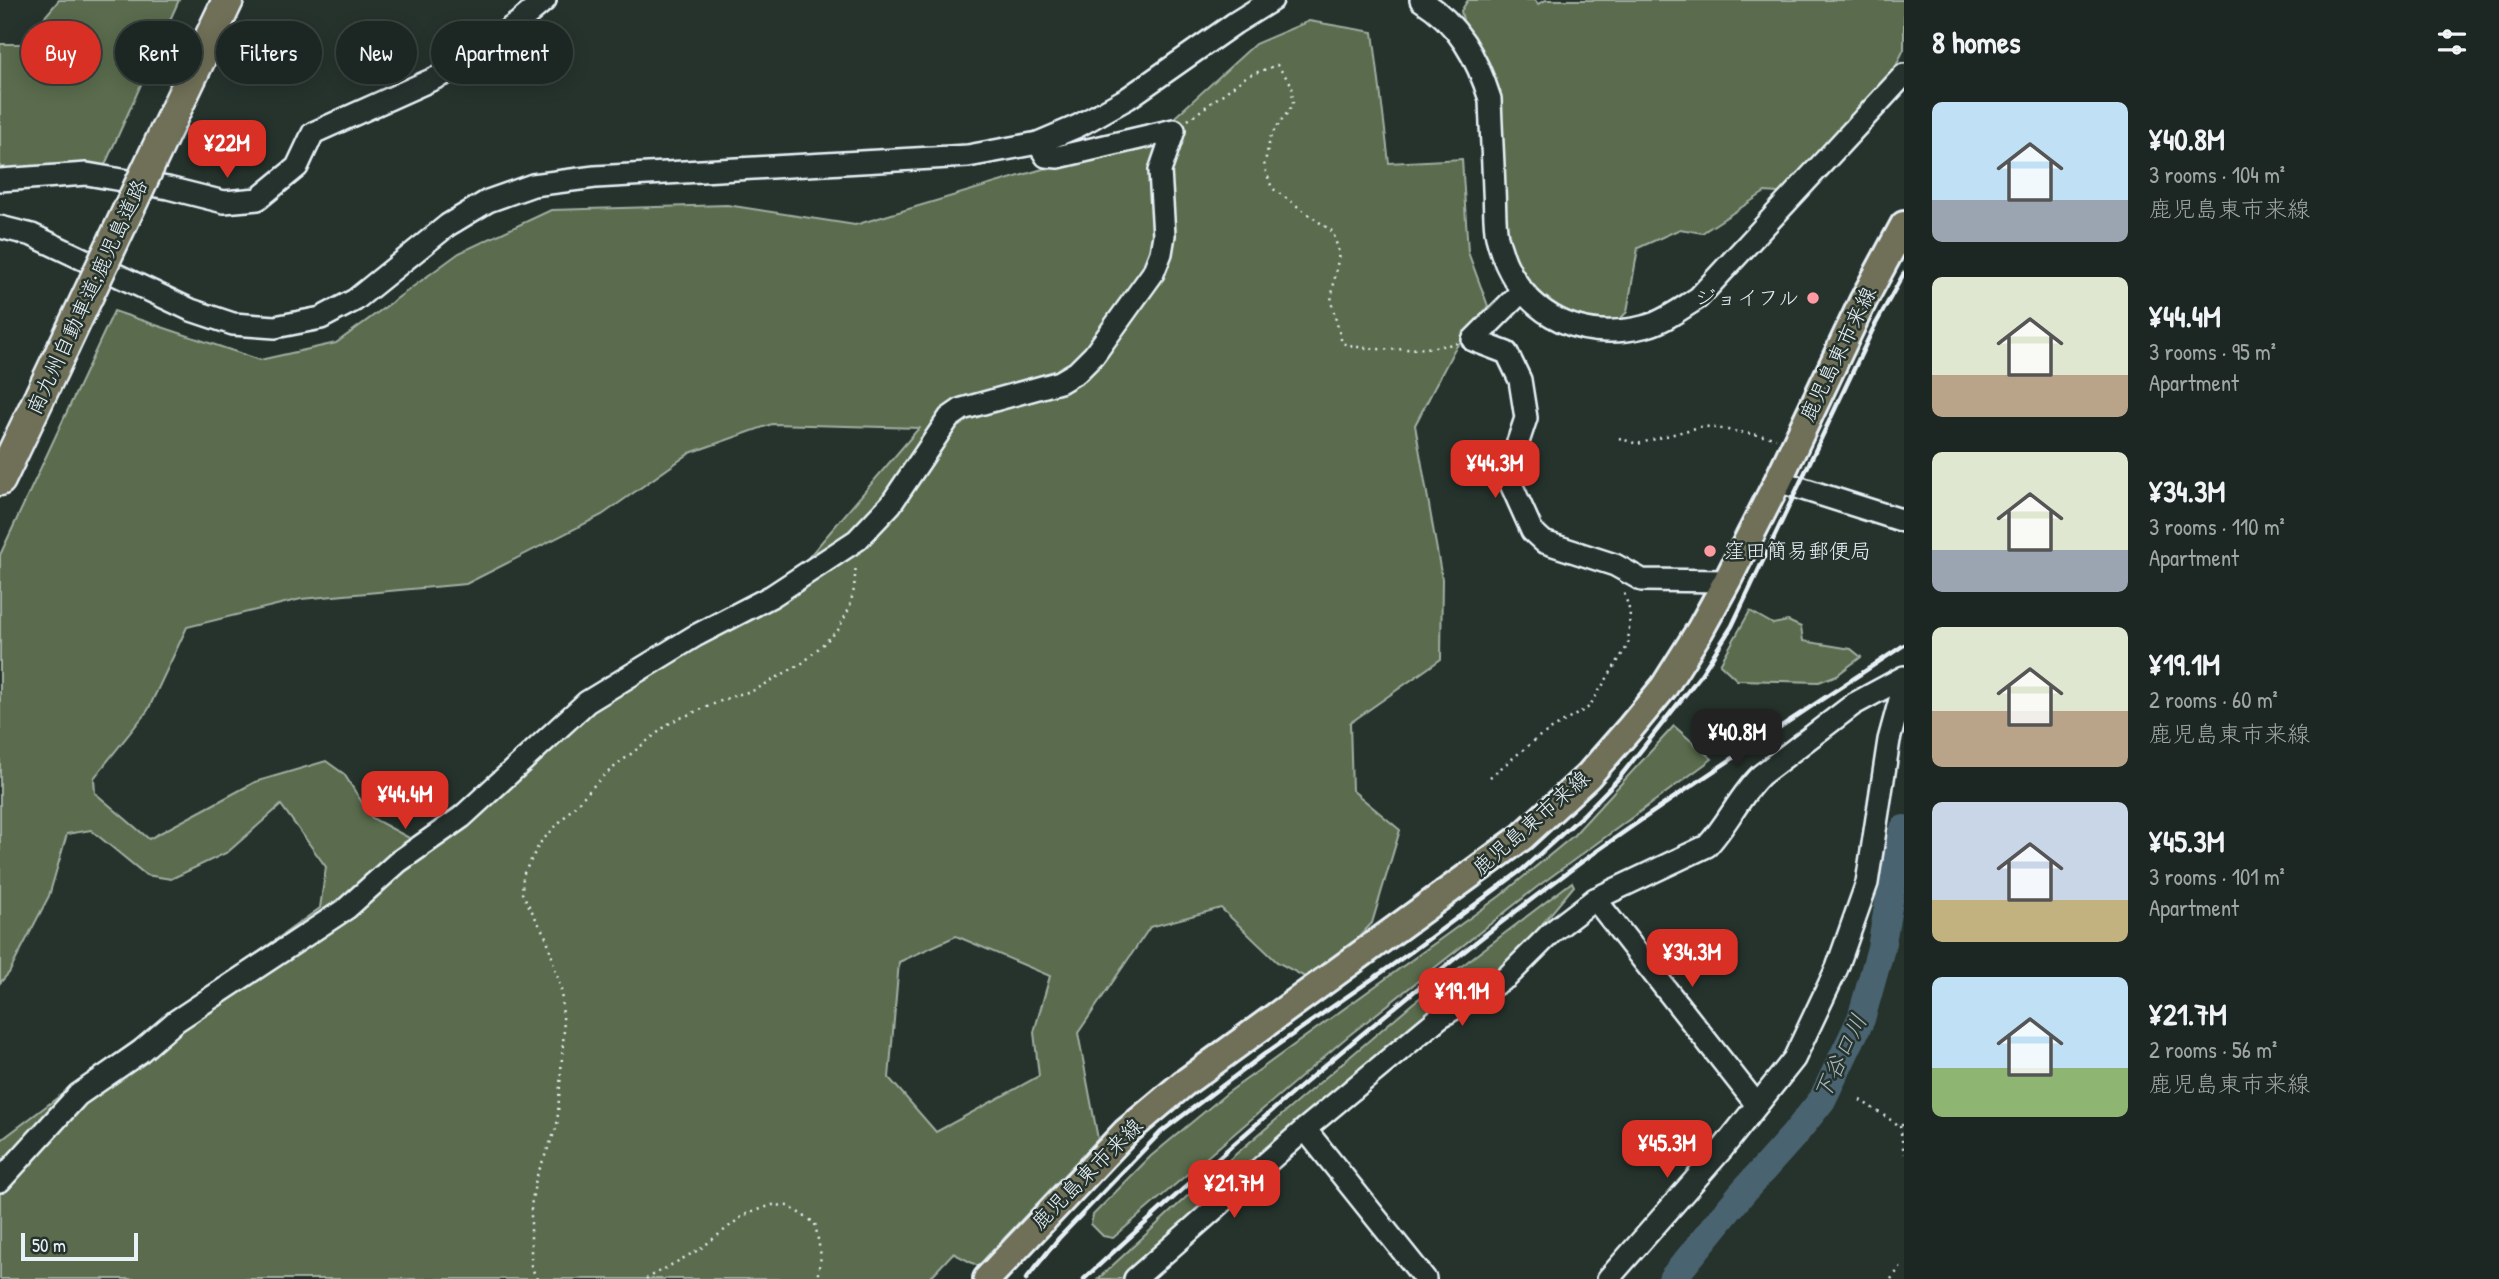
<!DOCTYPE html>
<meta charset="utf-8">
<style>
:root{--surface:#1c2622;--page:#252e2a;--text:#f1f3f6;--muted:#a0a5a5;--line:#3a4340;--accent:#d93025}
body{margin:0;font-family:"Patrick Hand","Klee One",sans-serif;background:var(--page);color:var(--text);height:100vh;display:flex;flex-direction:column;font-size:26px;white-space:nowrap}
*{box-sizing:border-box;margin:0}
p{font-size:23px;color:var(--muted)}
.icon{flex:none;width:38px;height:38px;fill:none;stroke:currentColor;stroke-width:2;stroke-linecap:round;stroke-linejoin:round}
.map{position:relative;flex:1;overflow:hidden}
.details{display:flex;flex-direction:column;background:var(--surface);width:595px}
.details>*{flex:none}
.hud{position:absolute;left:21px;top:21px;width:665px;height:63px;display:flex;gap:14px}
.scale{position:absolute;left:21px;bottom:18px;width:117px;box-sizing:border-box;padding-left:7px;border:4px solid #e8f1f8;border-top:0;font-size:19px;line-height:24px;white-space:nowrap;color:#e8f1f8;-webkit-text-stroke:5px #26332d;paint-order:stroke}
.price{position:absolute;translate:-50% -60px;padding:0 16px;border-radius:14px;background:var(--accent);color:#fff;font-size:23px;line-height:46px;filter:drop-shadow(0 2px 4px #0008)}
.price::after{content:'';position:absolute;left:50%;top:42px;width:21px;height:16px;margin-left:-10px;background:inherit;clip-path:polygon(0 0,100% 0,50% 100%)}
.price.selected{background:#222;color:#fff}
ul{padding:0;list-style:none}
li{display:flex;align-items:center;gap:21px;height:175px;padding:0 28px}
li span{display:grid;place-items:center;flex:none;width:196px;height:140px;border-radius:10px;color:#555}
li>.icon{margin-inline-start:auto}
span .icon{width:84px;height:84px;fill:#fffc;stroke-width:1}
li b{font-size:30px}
h2{display:flex;justify-content:space-between;align-items:center;height:84px;padding:0 28px;font-size:30px}
.tag{padding:0 24px;border-radius:32px;background:var(--surface);box-shadow:0 4px 18px #0003,0 0 0 2px var(--line);font-size:24px;line-height:63px}
.tag.selected{background:var(--accent);color:#fff}
main{display:flex;flex:1;min-height:0}
.map>svg:first-child{display:block}
.green{fill:#5a6c4e;stroke:#a1aea3;stroke-width:2;fill-rule:evenodd}
.lines{fill:none;stroke-linecap:round;stroke-linejoin:round}
.river{stroke:#4a646f;stroke-width:28}
.minor-casing{stroke:#e8f1f8;stroke-width:26}
.major-casing{stroke:#e8f1f8;stroke-width:32}
.highway-casing{stroke:#e8f1f8;stroke-width:35}
.path{stroke:#e8f1f8;stroke-width:2.5;stroke-dasharray:2 5;stroke-linecap:butt}
.minor{stroke:#26332d;stroke-width:21}
.major{stroke:#706f59;stroke-width:26}
.highway{stroke:#706f59;stroke-width:30}
.rail{stroke:#e8f1f8;stroke-width:4.5}
.highway-bridge-casing{stroke:#e8f1f8;stroke-width:35;stroke-linecap:butt}
.highway-bridge{stroke:#706f59;stroke-width:30}
.poi-dot{fill:#ff9aa2;stroke:#26332d;stroke-width:2.5}
.labels{text-anchor:middle;stroke-width:5;stroke-linejoin:round;paint-order:stroke}
.street-label{font-size:21px;fill:#e8f1f8;stroke:#26332d}
.poi-label{font-size:21px;fill:#e8f1f8;stroke:#26332d;text-anchor:end}
.water-label{font-size:23px;font-style:italic;fill:#a9b9c1;stroke:#26332d}
</style>
<main>
<div class="map">
<svg width="1904" height="1279" viewBox="0 0 1904 1279">
<rect width="100%" height="100%" fill="#26332d"/>
<filter id="ink" filterUnits="userSpaceOnUse"><feTurbulence type="fractalNoise" baseFrequency=".0143" numOctaves="2"/><feDisplacementMap in="SourceGraphic" scale="14" xChannelSelector="R" yChannelSelector="G"/><feConvolveMatrix kernelMatrix="1 2 1 2 8 2 1 2 1" color-interpolation-filters="sRGB"/></filter>
<g filter="url(#ink)">
<g class="green">
<polygon points="59,0 179,0 103,169 0,174 0,44 22,44"/>
<polygon points="1468,0 1535,0 1538,4 1546,0 1904,0 1904,49 1889,81 1790,194 1765,192 1702,233 1680,229 1638,248 1627,312 1619,320 1590,321 1571,314 1545,298 1526,280 1512,252 1461,11"/>
<path d="M1309,21L1373,32L1389,163L1462,159L1468,252L1488,306L1454,350L1415,425L1442,579L1441,659L1350,723L1352,790L1400,830L1372,923L1316,983L1277,962L1221,908L1150,927L1078,1033L1098,1139L978,1266L953,1253L929,1279H0V1141L106,1061L320,908L326,867L281,805L228,852L171,879L146,875L91,830L67,834L49,896L9,973L0,983V555L114,311L260,360L336,343L459,253L551,210L727,205L855,225L1063,163L1164,127L1255,44ZM772,424L919,428L802,565L587,690L460,803L411,839L372,818L344,774L326,761L255,782L149,839L95,793L94,778L148,710L187,627L301,599L466,584L602,515L690,453ZM956,936L1050,976L1034,1032L1039,1076L936,1132L889,1078L899,962Z"/>
<polygon points="1750,611 1773,624 1788,621 1801,627 1803,641 1851,649 1861,657 1837,675 1819,682 1737,680 1720,664"/>
<polygon points="1674,726 1712,759 1537,887 1347,1037 1113,1238 1103,1236 1091,1224 1093,1215 1151,1156 1226,1094 1500,896 1573,836"/>
<polygon points="1572,882 1574,886 1507,966 1468,984 1408,1030 1122,1279 1098,1279 1196,1188 1413,1003"/>
</g>
<g class="lines">
<polyline class="river" points="1672,1279 1742,1193 1794,1135 1822,1100 1861,1019 1881,948 1897,855 1904,829"/>
<g class="minor-casing">
<g id="minor">
<path d="M1421,0C1458,23 1477,58 1490,99C1491,130 1493,160 1494,190C1495,205 1494,223 1497,237C1515,310 1575,345 1647,326C1665,321 1682,308 1698,298L1904,75"/>
<polyline points="0,180 87,174 168,188 224,202 258,199 297,167 313,133 449,72 519,22 545,0"/>
<polyline points="0,227 32,235 191,310 233,324 275,327 321,318 355,300 448,225 488,201 533,185 595,177 968,156 1038,143 1078,126 1128,98 1235,23 1272,0"/>
<polyline points="1521,292 1473,340 1507,353 1520,380 1526,418 1511,463 1510,482 1532,531 1544,542 1615,565 1642,580 1727,581"/>
<polyline points="1778,481 1904,521"/>
<polyline points="1595,899 1757,1105"/>
<polyline points="1305,1129 1425,1279"/>
<polyline points="0,1181 78,1095 140,1052 176,1021 347,908 398,862 462,817 587,702 695,636 772,596 857,540 891,504 949,418 962,409 1060,382 1077,372 1094,355 1153,273 1161,253 1164,235 1160,171 1174,130 1058,157 1046,156 1038,143"/>
<path d="M1135,1279L1305,1129L1440,1017L1507,977L1552,932L1595,899L1707,846C1728,824 1739,796 1761,775L1854,704L1904,677"/>
<polyline points="1608,1279 1723,1148 1794,1059 1837,968 1867,883 1889,740 1904,685"/>
</g>
</g>
<g class="major-casing">
<polyline id="major" points="987,1279 1126,1132 1183,1084 1522,837 1588,776 1631,727 1664,687 1700,630 1727,581 1778,481 1863,301 1904,225"/>
</g>
<g class="highway-casing">
<g id="highway">
<polyline points="175,111 228,0"/>
<polyline points="0,480 63,348"/>
</g>
</g>
<g class="path">
<path d="M1188,120L1247,76L1277,65L1292,85L1293,105L1271,135L1264,166L1272,188L1333,232L1339,253L1331,301L1342,343C1369,353 1429,350 1457,343"/>
<polyline points="1619,438 1637,444 1703,426 1776,438"/>
<polyline points="1490,777 1540,736 1589,707 1628,645 1630,612 1623,589"/>
<polyline points="1860,1100 1900,1126 1904,1124"/>
<polyline points="1900,1126 1904,1154"/>
<polyline points="537,1279 531,1266 531,1206 536,1178 557,1126 564,1030 561,990 547,939 522,893 523,875 540,843 602,777 671,722 733,696 755,690 804,662 838,630 849,609 854,589 856,564"/>
<polyline points="646,1279 700,1249 744,1215 772,1205 788,1206 815,1223 821,1256 817,1279"/>
<polyline points="1891,1279 1904,1263"/>
</g>
<use href="#minor" class="minor"/>
<use href="#major" class="major"/>
<use href="#highway" class="highway"/>
<g class="rail">
<polyline points="1026,1279 1059,1238 1161,1132 1263,1055 1411,952 1523,869 1583,815 1619,778 1700,676 1732,626 1873,329 1904,273"/>
<path d="M1084,1279C1244,1132 1408,989 1583,861C1688,785 1797,717 1904,645"/>
</g>
<g class="highway-bridge-casing">
<polyline id="highway-bridge" points="63,348 175,111"/>
</g>
<use href="#highway-bridge" class="highway-bridge"/>
</g>
</g>
<g class="poi-dot">
<circle cx="1813" cy="298" r="7"/>
<circle cx="1710" cy="551" r="7"/>
</g>
<g class="labels">
<g class="street-label">
<text transform="translate(87 297) rotate(-65)" y="7">南九州自動車道;鹿児島道路</text>
<text transform="translate(1838 354) rotate(-64)" y="7">鹿児島東市来線</text>
<text transform="translate(1531 823) rotate(-41)" y="7">鹿児島東市来線</text>
<text transform="translate(1087 1174) rotate(-45)" y="7">鹿児島東市来線</text>
</g>
<g class="poi-label">
<text x="1799" y="305">ジョイフル</text>
<text x="1724" y="558" text-anchor="start">窪田簡易郵便局</text>
</g>
<g class="water-label">
<text transform="translate(1840 1057) rotate(-64)" y="8">下谷口川</text>
</g>
</g>
</svg>
<div class="scale">50 m</div>
<b class="price" style="left:227px;top:180px">¥22M</b>
<b class="price" style="left:1495px;top:500px">¥44.3M</b>
<b class="price selected" style="left:1737px;top:769px">¥40.8M</b>
<b class="price" style="left:405px;top:831px">¥44.4M</b>
<b class="price" style="left:1692px;top:989px">¥34.3M</b>
<b class="price" style="left:1462px;top:1028px">¥19.1M</b>
<b class="price" style="left:1667px;top:1180px">¥45.3M</b>
<b class="price" style="left:1234px;top:1220px">¥21.7M</b>
<div class="hud">
<a class="tag selected">Buy</a>
<a class="tag">Rent</a>
<a class="tag">Filters</a>
<a class="tag">New</a>
<a class="tag">Apartment</a>
</div>
</div>
<section class="details">
<h2>8 homes<svg class="icon" aria-label="filters" viewBox="0 0 24 24"><path d="M4 7h16M4 17h16"/><circle cx="9" cy="7" r="2"/><circle cx="15" cy="17" r="2"/></svg></h2>
<ul>
<li><span style="background:linear-gradient(#bfe0f5 70%,#9aa5b1 0)"><svg class="icon" aria-label="home" viewBox="0 0 24 24"><path d="M3 11l9-7 9 7M6 9v11h12V9"/></svg></span><div><b>¥40.8M</b><p>3 rooms · 104 m²</p><p>鹿児島東市来線</p></div></li>
<li><span style="background:linear-gradient(#dfe7d0 70%,#b9a48a 0)"><svg class="icon" aria-label="home" viewBox="0 0 24 24"><path d="M3 11l9-7 9 7M6 9v11h12V9"/></svg></span><div><b>¥44.4M</b><p>3 rooms · 95 m²</p><p>Apartment</p></div></li>
<li><span style="background:linear-gradient(#dfe7d0 70%,#9aa5b1 0)"><svg class="icon" aria-label="home" viewBox="0 0 24 24"><path d="M3 11l9-7 9 7M6 9v11h12V9"/></svg></span><div><b>¥34.3M</b><p>3 rooms · 110 m²</p><p>Apartment</p></div></li>
<li><span style="background:linear-gradient(#dfe7d0 60%,#b9a48a 0)"><svg class="icon" aria-label="home" viewBox="0 0 24 24"><path d="M3 11l9-7 9 7M6 9v11h12V9"/></svg></span><div><b>¥19.1M</b><p>2 rooms · 60 m²</p><p>鹿児島東市来線</p></div></li>
<li><span style="background:linear-gradient(#c9d6e8 70%,#c2b280 0)"><svg class="icon" aria-label="home" viewBox="0 0 24 24"><path d="M3 11l9-7 9 7M6 9v11h12V9"/></svg></span><div><b>¥45.3M</b><p>3 rooms · 101 m²</p><p>Apartment</p></div></li>
<li><span style="background:linear-gradient(#bfe0f5 65%,#8fb573 0)"><svg class="icon" aria-label="home" viewBox="0 0 24 24"><path d="M3 11l9-7 9 7M6 9v11h12V9"/></svg></span><div><b>¥21.7M</b><p>2 rooms · 56 m²</p><p>鹿児島東市来線</p></div></li>
</ul>
</section>
</main>
